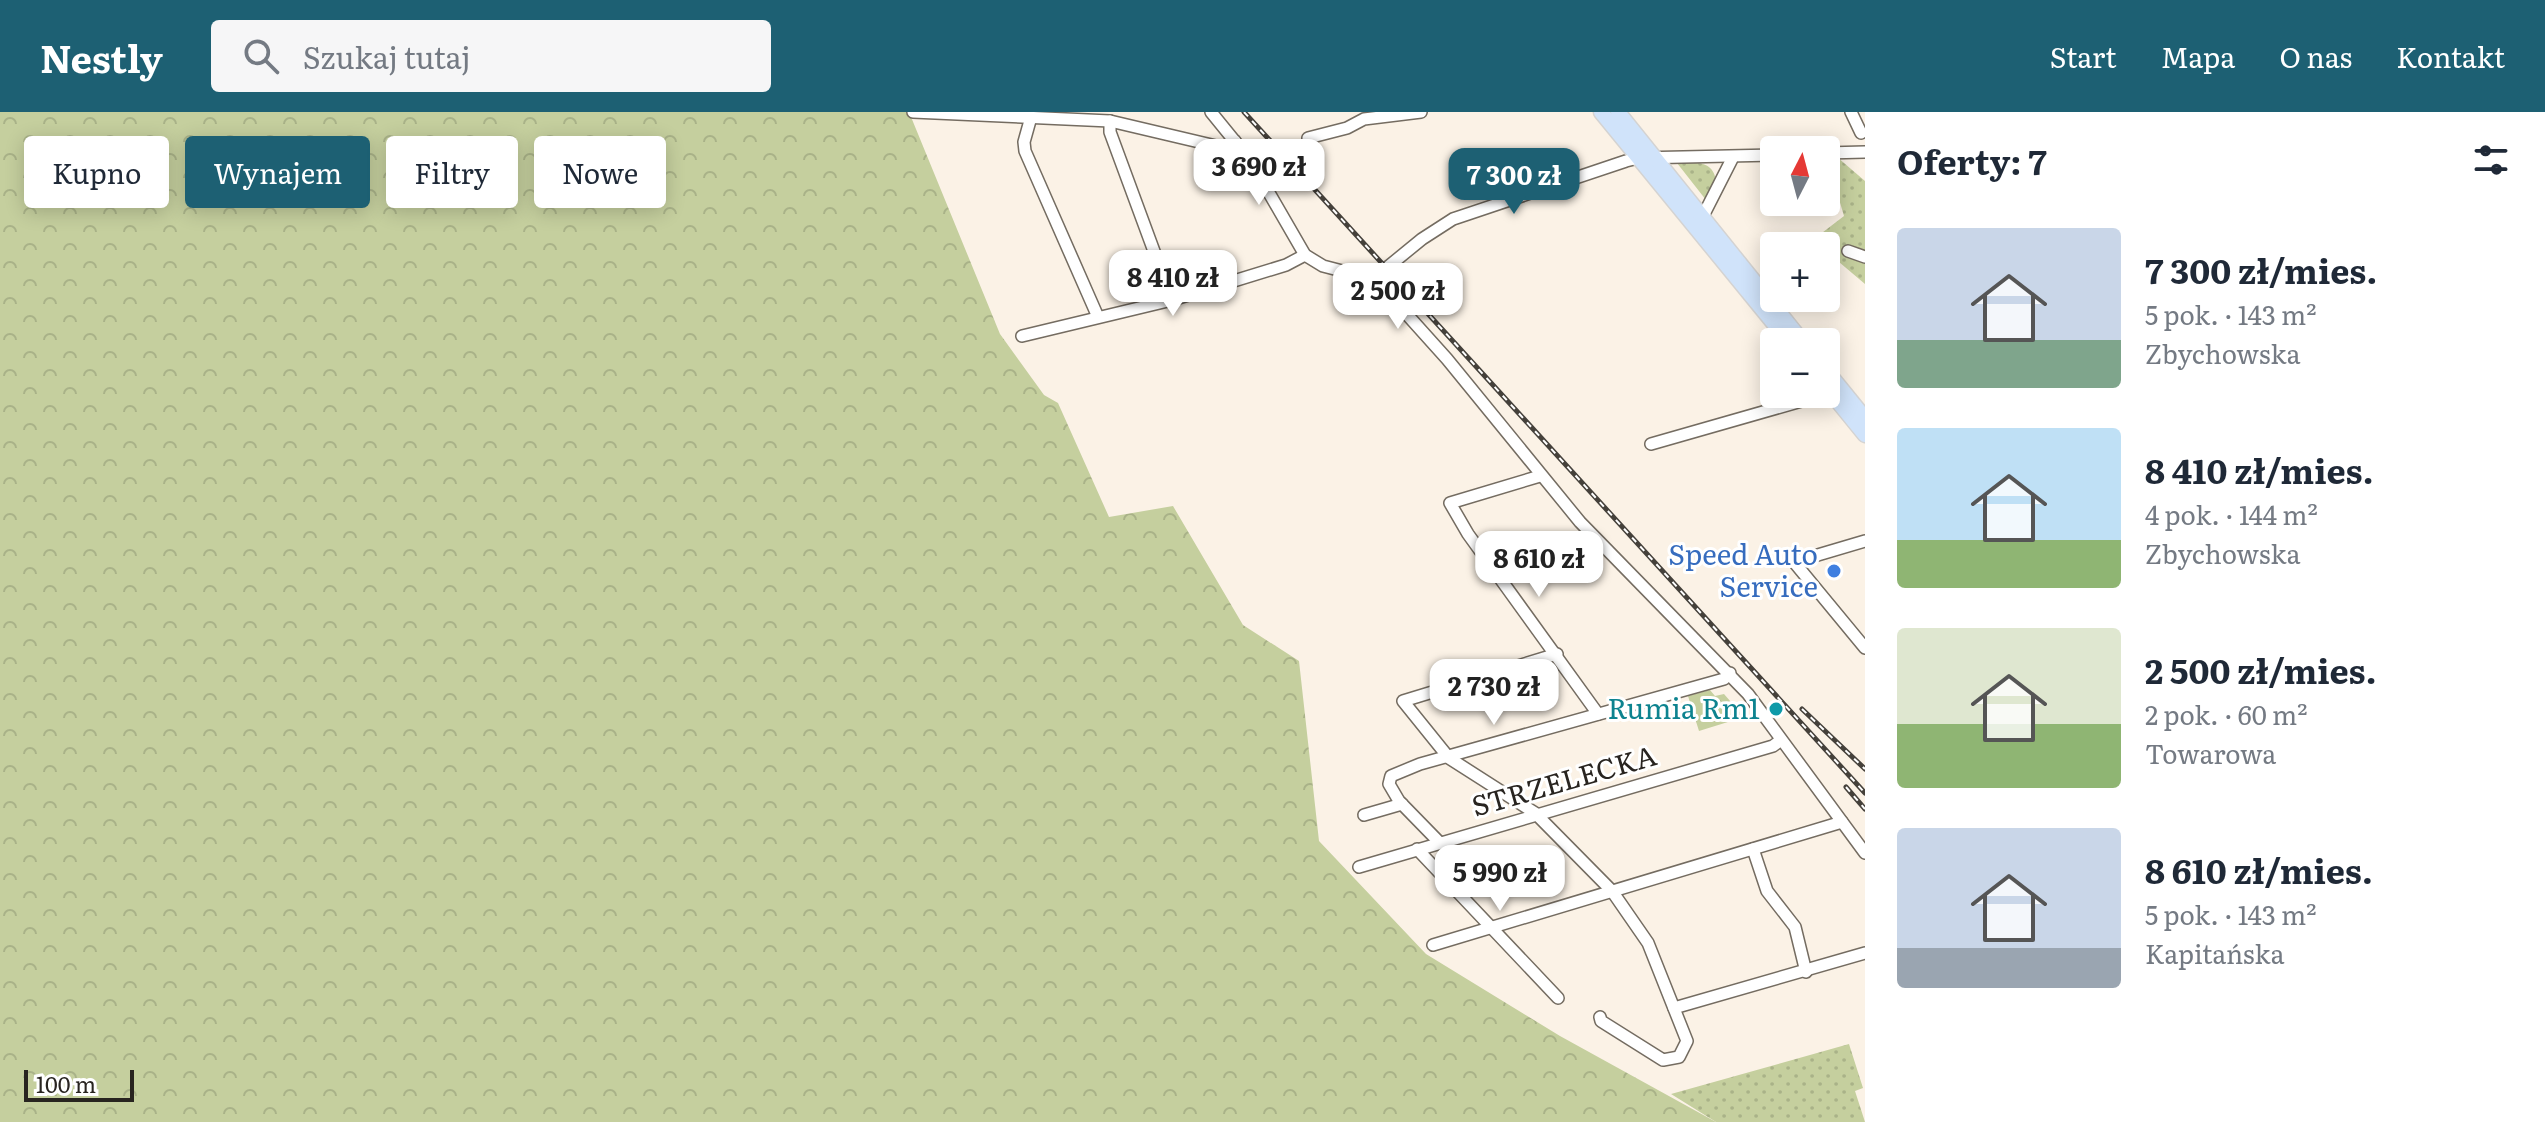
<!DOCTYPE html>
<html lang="pl">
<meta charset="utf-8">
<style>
:root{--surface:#fff;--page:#f6f6f7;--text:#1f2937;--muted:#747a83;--accent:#1d6073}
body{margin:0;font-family:Literata,serif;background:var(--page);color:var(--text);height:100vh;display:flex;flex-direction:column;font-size:30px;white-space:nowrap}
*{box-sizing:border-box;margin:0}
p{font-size:26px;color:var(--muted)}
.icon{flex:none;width:44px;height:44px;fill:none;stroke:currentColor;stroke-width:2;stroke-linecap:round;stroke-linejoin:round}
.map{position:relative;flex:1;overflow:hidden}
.side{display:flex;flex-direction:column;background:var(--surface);width:680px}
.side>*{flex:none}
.top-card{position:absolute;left:24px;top:24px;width:760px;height:72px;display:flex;gap:16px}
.needle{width:52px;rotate:6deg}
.fabs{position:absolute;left:1760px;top:24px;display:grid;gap:16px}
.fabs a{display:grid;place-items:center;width:80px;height:80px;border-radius:8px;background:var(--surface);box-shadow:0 4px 20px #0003;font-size:40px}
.scale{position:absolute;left:24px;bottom:20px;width:110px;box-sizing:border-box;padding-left:8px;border:4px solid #282420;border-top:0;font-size:22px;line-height:28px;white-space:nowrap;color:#282420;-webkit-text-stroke:6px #fff;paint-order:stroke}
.price{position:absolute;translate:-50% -68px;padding:0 18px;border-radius:16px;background:#fff;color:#222;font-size:26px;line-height:52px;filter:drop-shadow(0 2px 4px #0008)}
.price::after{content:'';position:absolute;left:50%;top:48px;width:24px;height:18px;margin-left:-12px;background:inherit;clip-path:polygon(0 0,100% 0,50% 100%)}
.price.on{background:var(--accent);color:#fff}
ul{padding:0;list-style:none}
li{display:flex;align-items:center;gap:24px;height:200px;padding:0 32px}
li span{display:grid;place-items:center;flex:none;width:224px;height:160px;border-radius:8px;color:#555}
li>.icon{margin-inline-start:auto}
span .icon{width:96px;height:96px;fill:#fffc;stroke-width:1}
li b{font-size:34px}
h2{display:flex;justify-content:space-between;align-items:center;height:96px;padding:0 32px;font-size:34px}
.pill{padding:0 28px;border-radius:8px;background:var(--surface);box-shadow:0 4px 20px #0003;font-size:28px;line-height:72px}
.pill.on{background:var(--accent);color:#fff}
header{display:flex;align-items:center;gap:48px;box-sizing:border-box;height:112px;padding:0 40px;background:var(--accent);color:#fff}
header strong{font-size:38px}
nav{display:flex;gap:44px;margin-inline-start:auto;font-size:28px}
.search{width:560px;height:72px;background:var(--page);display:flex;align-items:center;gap:20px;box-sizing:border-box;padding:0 28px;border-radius:8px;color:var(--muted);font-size:30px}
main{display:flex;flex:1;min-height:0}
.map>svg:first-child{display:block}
.grass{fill:url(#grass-dots)}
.forest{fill:url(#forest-crowns)}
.park{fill:url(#park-tufts)}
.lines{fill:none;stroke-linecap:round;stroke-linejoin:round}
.minor-casing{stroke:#746c61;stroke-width:14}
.major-casing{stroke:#d4d3d2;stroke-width:17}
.minor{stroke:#fff;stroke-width:11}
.major{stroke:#d0e3fa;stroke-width:14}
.rail-casing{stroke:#45413b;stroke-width:5}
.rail{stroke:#fff;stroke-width:2;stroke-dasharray:6;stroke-linecap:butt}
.shop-dot{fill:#3f7fe0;stroke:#fff;stroke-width:3}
.culture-dot{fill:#0f9aa8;stroke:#fff;stroke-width:3}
.labels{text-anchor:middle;stroke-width:6;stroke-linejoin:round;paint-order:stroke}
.shop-label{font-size:28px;fill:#366cbe;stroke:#fff;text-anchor:end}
.culture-label{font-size:28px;fill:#0d838f;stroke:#fff;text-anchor:end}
.street-label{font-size:28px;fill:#282420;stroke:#fff}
</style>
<header>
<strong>Nestly</strong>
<div class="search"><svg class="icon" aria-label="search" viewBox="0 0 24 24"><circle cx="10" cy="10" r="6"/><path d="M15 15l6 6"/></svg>Szukaj tutaj</div>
<nav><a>Start</a><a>Mapa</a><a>O nas</a><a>Kontakt</a></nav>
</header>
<main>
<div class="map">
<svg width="1865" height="1010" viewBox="0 0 1865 1010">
<defs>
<pattern id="grass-dots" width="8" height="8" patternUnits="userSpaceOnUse" patternTransform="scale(2)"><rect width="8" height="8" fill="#c5cf9e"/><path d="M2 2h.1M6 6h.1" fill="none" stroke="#a9b288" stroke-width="1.8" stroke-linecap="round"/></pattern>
<pattern id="forest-crowns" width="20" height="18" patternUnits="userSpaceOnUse" patternTransform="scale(2)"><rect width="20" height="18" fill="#c5cf9e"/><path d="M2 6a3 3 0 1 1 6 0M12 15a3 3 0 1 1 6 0" fill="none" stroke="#a9b288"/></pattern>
<pattern id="park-tufts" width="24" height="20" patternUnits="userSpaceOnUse" patternTransform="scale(2)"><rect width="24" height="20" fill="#c5cf9e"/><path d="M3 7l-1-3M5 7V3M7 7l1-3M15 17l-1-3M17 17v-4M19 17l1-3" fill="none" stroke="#a9b288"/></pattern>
</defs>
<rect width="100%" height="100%" fill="#fbf2e6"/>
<g class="grass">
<polygon points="1837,45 1865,69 1865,172 1826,139 1826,134 1814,127 1844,104 1836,77 1834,46"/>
<path d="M1677,51C1695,51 1712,47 1716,68L1706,88Z"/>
<polygon points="1849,932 1863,976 1855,979 1865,1010 1716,1010 1671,982"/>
</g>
<polygon class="forest" points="0,0 909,0 1000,222 1044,283 1058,291 1109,405 1173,394 1243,513 1299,549 1319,729 1426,842 1560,924 1716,1010 0,1010"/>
<polygon class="park" points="1710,578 1715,584 1724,582 1744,605 1699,619 1688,584"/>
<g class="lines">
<g class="minor-casing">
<g id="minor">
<polyline points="913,0 1110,9 1216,34 1224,35 1235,29"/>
<polyline points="1211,0 1250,48 1305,143 1323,154 1373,167 1385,178 1447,247 1580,410 1748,582 1865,741"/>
<polyline points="1851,0 1861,21"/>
<polyline points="1031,5 1024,30 1025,39 1098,205"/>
<polyline points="1110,9 1110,20 1172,188"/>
<polyline points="1308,26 1347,16 1364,7 1421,0"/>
<polyline points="1826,41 1865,40"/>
<polyline points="1703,104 1733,45"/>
<polyline points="1848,139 1865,145"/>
<polyline points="1373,167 1422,127 1453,107 1626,49 1638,46 1774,43"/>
<polyline points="1022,224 1172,188 1286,153 1305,143"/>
<polyline points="1651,332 1826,282"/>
<polyline points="1540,364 1450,391 1468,422 1598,602"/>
<polyline points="1865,429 1794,450 1865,536"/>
<polyline points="1557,542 1403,589 1449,646 1535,701 1612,779 1648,831 1687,929 1679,945 1663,948 1601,909 1600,905"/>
<polyline points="1364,703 1402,692"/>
<polyline points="1439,730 1399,689 1389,672 1391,664 1420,652 1724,567 1730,561"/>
<polyline points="1417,737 1558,886"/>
<polyline points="1753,737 1767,779 1795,815 1806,860"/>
<polyline points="1359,755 1773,634 1781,628"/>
<polyline points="1433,833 1842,710"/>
<polyline points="1674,896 1865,841"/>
</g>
</g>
<g class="major-casing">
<g id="major">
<polyline points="1601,0 1789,230"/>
<polyline points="1618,0 1803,230"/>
<polyline points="1826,258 1865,306"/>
<polyline points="1826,275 1865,323"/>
</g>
</g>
<use href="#minor" class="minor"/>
<use href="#major" class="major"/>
<g class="rail-casing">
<g id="rail">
<polyline points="1244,0 1865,681"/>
<polyline points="1802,597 1865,657"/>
<polyline points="1846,675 1865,697"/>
</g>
</g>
<use href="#rail" class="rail"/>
</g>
<circle class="shop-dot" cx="1834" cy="459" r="8"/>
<circle class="culture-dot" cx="1776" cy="597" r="8"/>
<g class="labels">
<g class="shop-label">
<text x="1818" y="453">Speed Auto<tspan x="1818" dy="32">Service</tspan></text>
</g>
<g class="culture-label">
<text x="1760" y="607">Rumia Rm1</text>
</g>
<g class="street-label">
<text transform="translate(1564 669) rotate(-16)" y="10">STRZELECKA</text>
</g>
</g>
</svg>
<div class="fabs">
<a><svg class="needle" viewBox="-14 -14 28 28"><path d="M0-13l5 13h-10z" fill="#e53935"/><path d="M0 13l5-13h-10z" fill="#747a83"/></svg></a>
<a>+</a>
<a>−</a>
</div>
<div class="scale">100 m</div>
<b class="price" style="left:1259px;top:95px">3 690 zł</b>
<b class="price on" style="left:1514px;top:104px">7 300 zł</b>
<b class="price" style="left:1173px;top:206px">8 410 zł</b>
<b class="price" style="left:1398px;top:219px">2 500 zł</b>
<b class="price" style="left:1539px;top:487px">8 610 zł</b>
<b class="price" style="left:1494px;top:615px">2 730 zł</b>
<b class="price" style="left:1500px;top:801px">5 990 zł</b>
<div class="top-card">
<a class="pill">Kupno</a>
<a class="pill on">Wynajem</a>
<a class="pill">Filtry</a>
<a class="pill">Nowe</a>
</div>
</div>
<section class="side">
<h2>Oferty: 7<svg class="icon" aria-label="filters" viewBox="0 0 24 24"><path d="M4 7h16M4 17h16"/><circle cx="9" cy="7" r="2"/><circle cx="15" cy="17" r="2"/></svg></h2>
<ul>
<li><span style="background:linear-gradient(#c9d6e8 70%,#7fa58c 0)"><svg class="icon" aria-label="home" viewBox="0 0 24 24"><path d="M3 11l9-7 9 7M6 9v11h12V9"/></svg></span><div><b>7 300 zł/mies.</b><p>5 pok. · 143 m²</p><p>Zbychowska</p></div></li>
<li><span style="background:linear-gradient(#bfe0f5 70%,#8fb573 0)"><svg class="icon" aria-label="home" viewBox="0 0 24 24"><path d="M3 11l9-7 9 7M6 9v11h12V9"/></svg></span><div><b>8 410 zł/mies.</b><p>4 pok. · 144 m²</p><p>Zbychowska</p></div></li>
<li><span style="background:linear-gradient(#dfe7d0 60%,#8fb573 0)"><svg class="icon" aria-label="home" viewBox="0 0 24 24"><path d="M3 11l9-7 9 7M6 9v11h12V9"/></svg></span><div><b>2 500 zł/mies.</b><p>2 pok. · 60 m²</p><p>Towarowa</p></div></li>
<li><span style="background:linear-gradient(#c9d6e8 75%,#9aa5b1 0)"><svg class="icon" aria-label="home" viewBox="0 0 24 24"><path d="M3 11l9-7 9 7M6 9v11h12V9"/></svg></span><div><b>8 610 zł/mies.</b><p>5 pok. · 143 m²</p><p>Kapitańska</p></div></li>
</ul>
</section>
</main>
